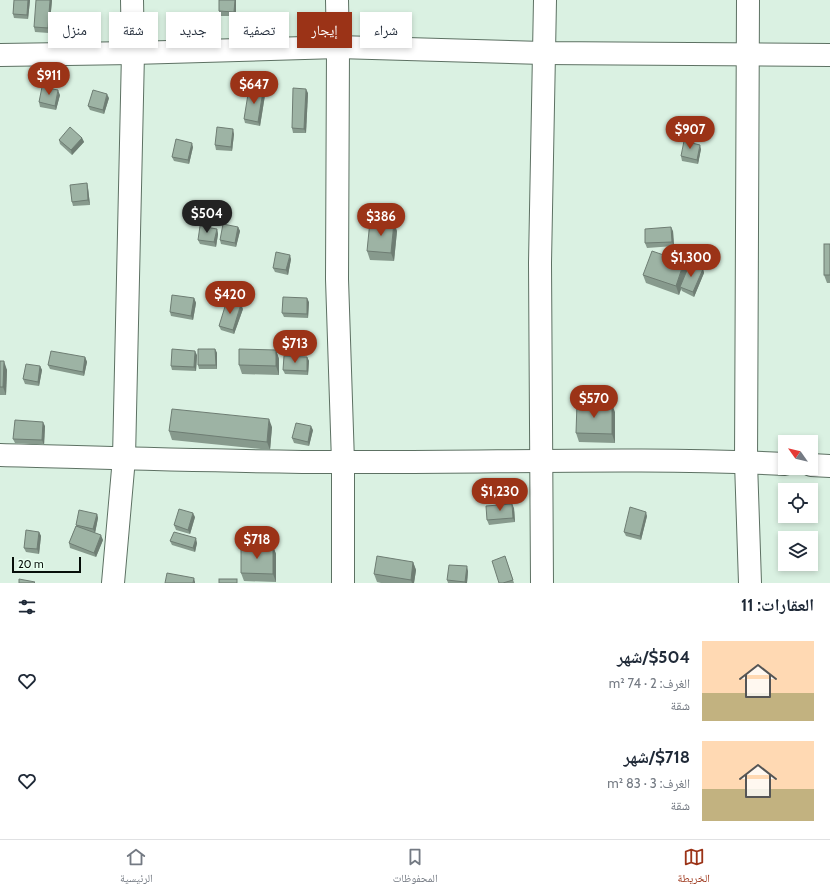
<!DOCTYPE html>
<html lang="ar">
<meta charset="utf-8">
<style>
:root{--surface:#fff;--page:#f6f6f7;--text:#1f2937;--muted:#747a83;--line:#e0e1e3;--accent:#9b3317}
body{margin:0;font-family:Cabin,"Noto Naskh Arabic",sans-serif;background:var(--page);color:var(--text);direction:rtl;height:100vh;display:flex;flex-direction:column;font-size:15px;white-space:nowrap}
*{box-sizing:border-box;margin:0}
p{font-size:13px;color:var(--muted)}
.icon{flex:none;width:22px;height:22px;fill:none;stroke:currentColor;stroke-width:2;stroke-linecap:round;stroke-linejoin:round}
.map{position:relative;height:583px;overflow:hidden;direction:ltr}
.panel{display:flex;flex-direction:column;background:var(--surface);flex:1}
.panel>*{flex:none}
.hud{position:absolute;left:12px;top:12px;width:400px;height:36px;direction:rtl;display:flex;gap:8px}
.needle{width:26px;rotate:304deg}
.buttons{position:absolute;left:778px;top:435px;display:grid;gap:8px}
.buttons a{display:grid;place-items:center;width:40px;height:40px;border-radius:0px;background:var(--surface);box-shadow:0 2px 6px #0003;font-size:20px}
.scale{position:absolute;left:12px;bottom:10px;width:69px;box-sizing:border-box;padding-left:4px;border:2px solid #060e09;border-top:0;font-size:11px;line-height:14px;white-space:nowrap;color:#060e09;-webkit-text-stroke:3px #e7ffef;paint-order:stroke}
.price{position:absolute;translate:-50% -34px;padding:0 9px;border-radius:14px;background:var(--accent);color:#fff;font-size:13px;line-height:26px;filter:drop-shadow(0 1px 2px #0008)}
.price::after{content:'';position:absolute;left:50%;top:24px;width:12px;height:9px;margin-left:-6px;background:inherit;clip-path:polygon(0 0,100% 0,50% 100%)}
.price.active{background:#222;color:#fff}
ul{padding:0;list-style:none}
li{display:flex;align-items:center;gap:12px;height:100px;padding:0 16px}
li span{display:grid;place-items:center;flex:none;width:112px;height:80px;border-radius:0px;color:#555}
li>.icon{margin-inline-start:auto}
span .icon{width:48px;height:48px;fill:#fffc;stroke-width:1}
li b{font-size:17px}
h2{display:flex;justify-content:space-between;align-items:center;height:48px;padding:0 16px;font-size:17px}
.tag{padding:0 14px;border-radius:0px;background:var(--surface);box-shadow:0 2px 6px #0003;font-size:14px;line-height:36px}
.tag.active{background:var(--accent);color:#fff}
.dock{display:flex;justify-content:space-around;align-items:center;height:56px;border-top:1px solid var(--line);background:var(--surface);font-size:11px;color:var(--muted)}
.dock a{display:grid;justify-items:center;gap:2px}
.dock .active{color:var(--accent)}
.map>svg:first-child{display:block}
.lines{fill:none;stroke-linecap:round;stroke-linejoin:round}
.minor-casing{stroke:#5d7163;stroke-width:24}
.minor{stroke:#fff;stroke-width:22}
.wall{fill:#879a8d}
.shaded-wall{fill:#6e7d73}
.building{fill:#9db3a4;stroke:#6e7d73}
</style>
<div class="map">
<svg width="830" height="583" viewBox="0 0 830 583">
<rect width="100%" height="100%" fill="#daf1e2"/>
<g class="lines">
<g class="minor-casing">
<g id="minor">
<polyline points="337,0 338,47 337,279 343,462 343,583"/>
<polyline points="748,0 746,462 750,583"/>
<polyline points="0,55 133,53 338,47 543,53 830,55"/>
<path d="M0,455C114,458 229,462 343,462C490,463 638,457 785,464"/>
<polyline points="811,465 830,466"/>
<polyline points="113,583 124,458 133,53 132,0"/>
<polyline points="542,583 540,263 545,0"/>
</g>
</g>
<use href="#minor" class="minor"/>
</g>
<g class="wall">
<polygon points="14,0 30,0 28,19 14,18 13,14"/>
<polygon points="52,0 49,33 35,32 34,27"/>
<polygon points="219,0 236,0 236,16 220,16 219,11"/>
<polygon points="308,93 306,133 293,133 292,128"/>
<polygon points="60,95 56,110 40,107 39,102"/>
<polygon points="265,95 260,126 245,123 244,119"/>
<polygon points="109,98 104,114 90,110 88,106"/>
<polygon points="234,134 232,151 216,150 215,145"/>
<polygon points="82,138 84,142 72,155 60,144 59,140"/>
<polygon points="193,147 189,164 174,161 172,157"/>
<polygon points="701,149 698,164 682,161 681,156"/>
<polygon points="87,183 88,188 90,205 73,206 72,202"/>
<polygon points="238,227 240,231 236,247 221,244 220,240"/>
<polygon points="217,229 218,234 216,247 200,244 198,240"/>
<polygon points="397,231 394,261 370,260 367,251"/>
<polygon points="673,231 674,246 647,248 645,243"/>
<polygon points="830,244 830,283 827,283 824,275"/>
<polygon points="291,259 288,275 275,272 273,268"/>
<polygon points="703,269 704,273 694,297 682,291 681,289 679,295 646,283 643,275"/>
<polygon points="194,298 196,303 193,320 171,316 170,312"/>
<polygon points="309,302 308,318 284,317 282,313"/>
<polygon points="243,309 234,334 221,330 219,326"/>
<polygon points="215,349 217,353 217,369 199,369 198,365"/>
<polygon points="276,350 279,359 279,375 242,374 239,365"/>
<polygon points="197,355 196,371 172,370 171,366"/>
<polygon points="85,357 87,362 84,376 50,369 48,365"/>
<polygon points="307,357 309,361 308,375 285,374 283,370"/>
<polygon points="0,361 7,370 6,395 0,395"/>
<polygon points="40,366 42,370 39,386 25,384 23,379"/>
<polygon points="615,412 615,443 579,442 576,433"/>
<polygon points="45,426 44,445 15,443 13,439"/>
<polygon points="272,427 270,450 172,440 169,431"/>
<polygon points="313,430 309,446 294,443 292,438"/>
<polygon points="514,508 515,522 489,525 487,520"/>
<polygon points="97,514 98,518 95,533 103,540 96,557 70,548 69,543 76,526 76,525"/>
<polygon points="647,516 641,540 626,536 624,532"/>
<polygon points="195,517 190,534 176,530 174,525"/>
<polygon points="39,532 41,536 39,554 26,552 24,548"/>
<polygon points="170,541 197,543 195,552 172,545"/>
<polygon points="273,546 276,554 276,582 244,581 241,573"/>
<polygon points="505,556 514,583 499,583"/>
<polygon points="413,562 416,570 414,583 381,583 377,582 374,574"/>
<polygon points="468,571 467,583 448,583 447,580"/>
</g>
<g class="shaded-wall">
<polygon points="28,0 30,0 28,19 27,15"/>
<polygon points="50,0 52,0 49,33 48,28"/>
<polygon points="235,0 236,0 236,16 234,12"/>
<polygon points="306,89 308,93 306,133 304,129"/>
<polygon points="58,90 60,95 56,110 55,106"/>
<polygon points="263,91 265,95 260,126 258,122"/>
<polygon points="107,94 109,98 104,114 103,110"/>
<polygon points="233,129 234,134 232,151 231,147"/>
<polygon points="82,138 84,142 72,155 71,150"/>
<polygon points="192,143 193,147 189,164 188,160"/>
<polygon points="700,145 701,149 698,164 697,160"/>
<polygon points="87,183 88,188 90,205 88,200"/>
<polygon points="394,222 397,231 394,261 391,253"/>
<polygon points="238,227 240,231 236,247 235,243"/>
<polygon points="671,227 673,231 674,246 672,242"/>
<polygon points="217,229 218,234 216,247 214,242"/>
<polygon points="290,255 291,259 288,275 286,270"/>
<polygon points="684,262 687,271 680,287 681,289 679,295 676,286"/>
<polygon points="703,269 704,273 694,297 693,292"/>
<polygon points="194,298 196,303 193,320 191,316"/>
<polygon points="307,298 309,302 308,318 307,314"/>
<polygon points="241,304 243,309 234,334 233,330"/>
<polygon points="215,349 217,353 217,369 216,365"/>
<polygon points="276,350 279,359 279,375 276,366"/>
<polygon points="195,351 197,355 196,371 194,367"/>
<polygon points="85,357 87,362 84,376 83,372"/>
<polygon points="307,357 309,361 308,375 307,371"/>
<polygon points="4,361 7,370 6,395 3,387"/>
<polygon points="40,366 42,370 39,386 38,382"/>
<polygon points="612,404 615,412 615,443 612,434"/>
<polygon points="269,419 272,427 270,450 267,442"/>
<polygon points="43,422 45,426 44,445 42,440"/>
<polygon points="311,426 313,430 309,446 308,442"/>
<polygon points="512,504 514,508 515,522 513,518"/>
<polygon points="646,512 647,516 641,540 640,536"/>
<polygon points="193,513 195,517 190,534 188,530"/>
<polygon points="97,514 98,518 95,533 93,529"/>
<polygon points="39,532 41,536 39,554 37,549"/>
<polygon points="101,535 103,540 96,557 94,553"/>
<polygon points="196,538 197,543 195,552 193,548"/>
<polygon points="273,546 276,554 276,582 273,574"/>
<polygon points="413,562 416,570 414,583 412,583 411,580"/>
<polygon points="467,566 468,571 467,583 465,583"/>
<polygon points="194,578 195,582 195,583 193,583"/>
</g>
<g class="building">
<polygon points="14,0 28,0 27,15 13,14"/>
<polygon points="36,0 50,0 48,28 34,27"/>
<polygon points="219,0 235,0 234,12 219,11"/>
<polygon points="42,87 58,90 55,106 39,102"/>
<polygon points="249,88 263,91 258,122 244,119"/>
<polygon points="293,88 306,89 304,129 292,128"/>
<polygon points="93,90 107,94 103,110 88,106"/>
<polygon points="70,127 82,138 71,150 59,140"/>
<polygon points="217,127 233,129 231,147 215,145"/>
<polygon points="176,139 192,143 188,160 172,157"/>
<polygon points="684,141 700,145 697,160 681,156"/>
<polygon points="87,183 88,200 72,202 70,185"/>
<polygon points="370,221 394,222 391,253 367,251"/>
<polygon points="223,224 238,227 235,243 220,240"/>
<polygon points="200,226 217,229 214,242 198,240"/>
<polygon points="671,227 672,242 645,243 645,229"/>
<rect x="824" y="244" width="6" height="31"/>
<polygon points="652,251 684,262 676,286 643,275"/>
<polygon points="276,252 290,255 286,270 273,268"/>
<polygon points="690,263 703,269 693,292 680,287"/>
<polygon points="172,295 194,298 191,316 170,312"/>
<polygon points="283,297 307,298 307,314 282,313"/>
<polygon points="227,300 241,304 233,330 219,326"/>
<polygon points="172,349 195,351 194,367 171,366"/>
<polygon points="198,349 215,349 216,365 198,365"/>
<polygon points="239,349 276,350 276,366 239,365"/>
<polygon points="51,351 85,357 83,372 48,365"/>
<polygon points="284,356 307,357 307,371 283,370"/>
<polygon points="0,361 4,361 3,387 0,387"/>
<polygon points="26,364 40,366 38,382 23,379"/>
<polygon points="577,403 612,404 612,434 576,433"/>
<polygon points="172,409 269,419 267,442 169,431"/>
<polygon points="15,420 43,422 42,440 13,439"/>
<polygon points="296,423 311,426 308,442 292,438"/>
<polygon points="512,504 513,518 487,520 486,506"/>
<polygon points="630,507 646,512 640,536 624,532"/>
<polygon points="179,509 193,513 188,530 174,525"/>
<polygon points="79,510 97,514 93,529 76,525"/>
<polygon points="76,526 101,535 94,553 69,543"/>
<polygon points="26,530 39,532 37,549 24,548"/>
<polygon points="174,532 196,538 193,548 170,541"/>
<polygon points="241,545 273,546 273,574 241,573"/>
<polygon points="377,556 413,562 411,580 374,574"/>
<polygon points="505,556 513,580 503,583 499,583 492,561"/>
<polygon points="449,565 467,566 465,582 447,580"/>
<polygon points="167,573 194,578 193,583 165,583"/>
<polygon points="19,579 35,582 34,583 19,583"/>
<rect x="219" y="579" width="18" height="4"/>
</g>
</svg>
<div class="buttons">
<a><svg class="needle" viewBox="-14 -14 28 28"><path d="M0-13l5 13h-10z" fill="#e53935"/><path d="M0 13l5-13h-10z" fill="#747a83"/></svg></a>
<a><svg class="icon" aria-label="locate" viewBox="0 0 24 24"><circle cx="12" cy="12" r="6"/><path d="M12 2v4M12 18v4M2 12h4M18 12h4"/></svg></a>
<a><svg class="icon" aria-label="layers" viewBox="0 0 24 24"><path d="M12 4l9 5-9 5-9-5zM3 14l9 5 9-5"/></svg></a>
</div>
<div class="scale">20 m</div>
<b class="price" style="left:49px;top:96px">$911</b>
<b class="price" style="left:254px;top:105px">$647</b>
<b class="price" style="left:690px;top:150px">$907</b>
<b class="price active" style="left:207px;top:234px">$504</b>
<b class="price" style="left:381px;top:237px">$386</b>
<b class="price" style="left:691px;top:278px">$1,300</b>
<b class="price" style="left:230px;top:315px">$420</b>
<b class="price" style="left:295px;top:364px">$713</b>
<b class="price" style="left:594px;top:419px">$570</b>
<b class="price" style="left:500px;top:512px">$1,230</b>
<b class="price" style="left:257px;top:560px">$718</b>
<div class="hud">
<a class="tag">شراء</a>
<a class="tag active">إيجار</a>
<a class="tag">تصفية</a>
<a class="tag">جديد</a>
<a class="tag">شقة</a>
<a class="tag">منزل</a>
</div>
</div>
<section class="panel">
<h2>العقارات: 11<svg class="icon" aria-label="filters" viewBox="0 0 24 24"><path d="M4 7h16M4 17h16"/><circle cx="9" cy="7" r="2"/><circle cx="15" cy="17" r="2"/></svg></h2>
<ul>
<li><span style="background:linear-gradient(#ffd9b3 65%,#c2b280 0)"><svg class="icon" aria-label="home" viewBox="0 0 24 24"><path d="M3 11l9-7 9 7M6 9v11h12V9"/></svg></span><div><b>$504/شهر</b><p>الغرف: 2 · 74 m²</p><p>شقة</p></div><svg class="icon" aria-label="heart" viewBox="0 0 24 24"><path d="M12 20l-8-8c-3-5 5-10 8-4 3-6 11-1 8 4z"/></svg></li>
<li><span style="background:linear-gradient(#ffd9b3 60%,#c2b280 0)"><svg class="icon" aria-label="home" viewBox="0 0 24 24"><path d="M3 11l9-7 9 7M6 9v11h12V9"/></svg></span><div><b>$718/شهر</b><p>الغرف: 3 · 83 m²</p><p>شقة</p></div><svg class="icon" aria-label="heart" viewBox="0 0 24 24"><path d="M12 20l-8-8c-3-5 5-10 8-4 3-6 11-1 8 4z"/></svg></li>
</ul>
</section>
<nav class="dock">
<a class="active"><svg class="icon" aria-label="map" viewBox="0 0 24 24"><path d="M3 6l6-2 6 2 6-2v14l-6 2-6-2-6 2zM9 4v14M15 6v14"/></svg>الخريطة</a>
<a><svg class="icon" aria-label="saved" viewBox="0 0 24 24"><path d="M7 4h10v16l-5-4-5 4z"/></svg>المحفوظات</a>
<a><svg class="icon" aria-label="home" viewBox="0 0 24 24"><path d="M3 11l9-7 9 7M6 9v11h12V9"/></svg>الرئيسية</a>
</nav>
